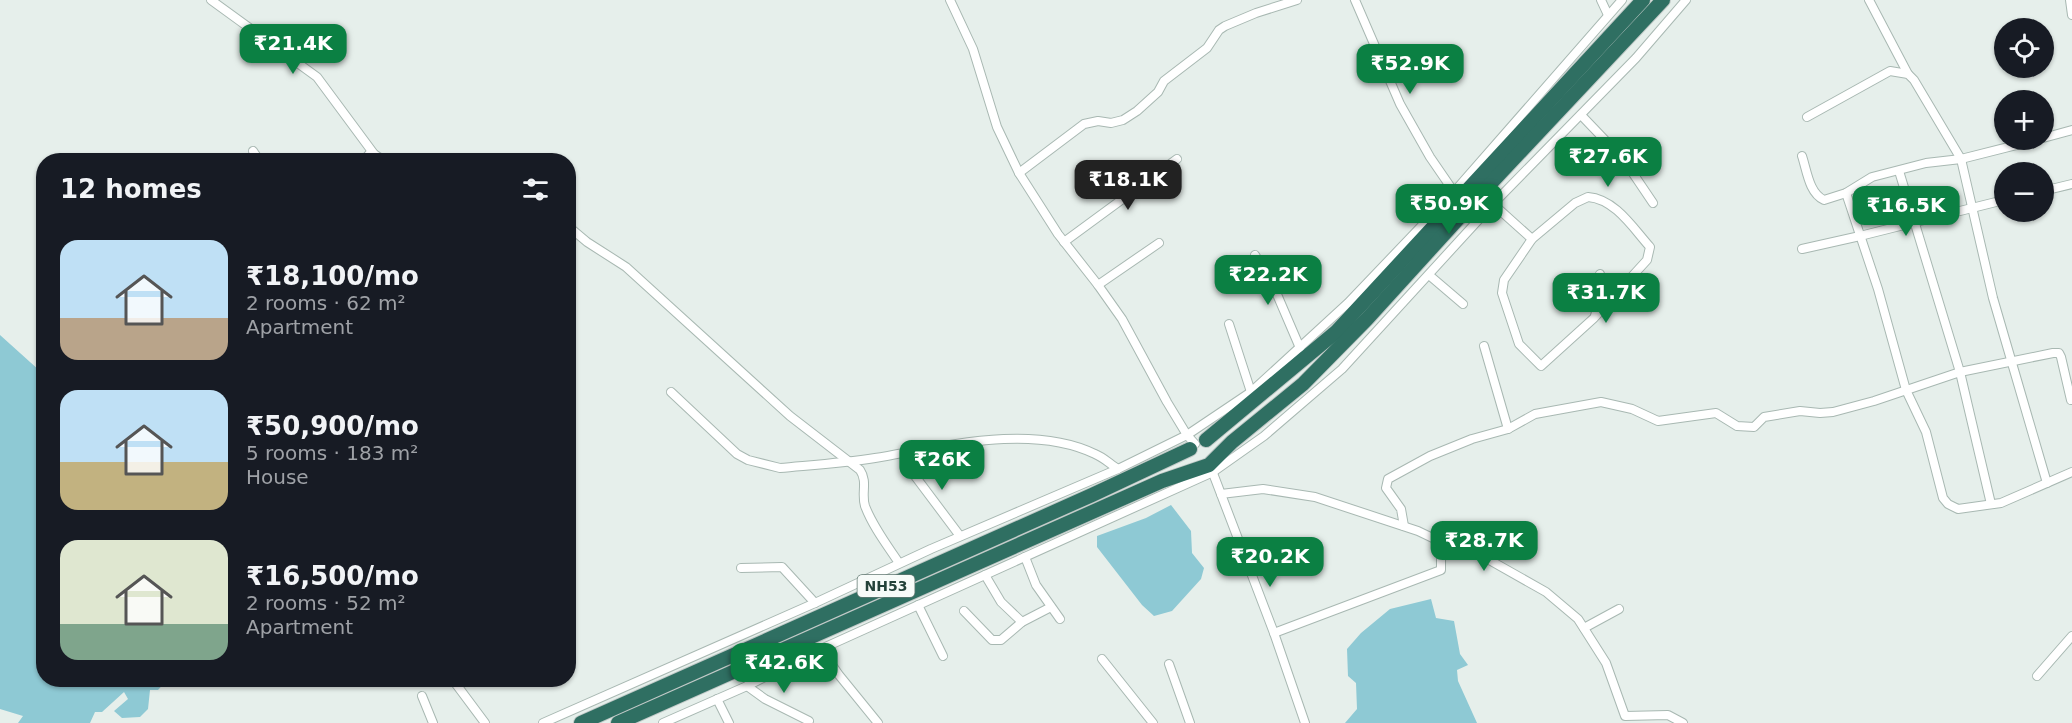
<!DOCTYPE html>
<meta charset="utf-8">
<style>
:root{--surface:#171b24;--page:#20242c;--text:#f1f3f6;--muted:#9ea1a6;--accent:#0b8043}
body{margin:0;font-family:"DejaVu Sans",sans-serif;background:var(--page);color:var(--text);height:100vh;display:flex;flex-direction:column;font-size:22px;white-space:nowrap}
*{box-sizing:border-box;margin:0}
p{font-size:20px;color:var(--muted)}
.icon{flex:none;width:33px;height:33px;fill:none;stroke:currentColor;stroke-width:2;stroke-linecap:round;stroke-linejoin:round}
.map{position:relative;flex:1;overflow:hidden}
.sheet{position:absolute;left:36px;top:153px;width:540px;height:534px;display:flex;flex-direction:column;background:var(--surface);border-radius:24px;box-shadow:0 2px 4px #0004}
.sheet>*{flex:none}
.fabs{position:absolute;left:1994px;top:18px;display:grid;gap:12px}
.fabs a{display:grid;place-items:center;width:60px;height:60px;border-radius:50%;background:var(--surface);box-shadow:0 2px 4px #0004;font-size:30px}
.price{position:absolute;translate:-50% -51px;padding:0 14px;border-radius:12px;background:var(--accent);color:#fff;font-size:20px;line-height:39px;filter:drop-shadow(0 2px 3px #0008)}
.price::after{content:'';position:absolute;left:50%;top:36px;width:18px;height:14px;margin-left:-9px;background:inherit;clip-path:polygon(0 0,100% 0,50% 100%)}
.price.current{background:#222;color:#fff}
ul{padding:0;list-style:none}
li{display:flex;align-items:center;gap:18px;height:150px;padding:0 24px}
li span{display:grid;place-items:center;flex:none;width:168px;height:120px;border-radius:18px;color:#555}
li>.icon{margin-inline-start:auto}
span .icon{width:72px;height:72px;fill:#fffc;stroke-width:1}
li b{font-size:26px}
h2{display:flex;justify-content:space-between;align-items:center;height:72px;padding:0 24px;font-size:26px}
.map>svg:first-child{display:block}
.water{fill:#8ec9d4}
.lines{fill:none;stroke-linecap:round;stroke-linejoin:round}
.street-casing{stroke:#a8b8b2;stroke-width:10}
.highway-casing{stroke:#c2cac8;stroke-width:16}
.street{stroke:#fff;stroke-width:8}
.highway{stroke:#2f6f62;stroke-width:14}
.labels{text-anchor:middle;stroke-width:4.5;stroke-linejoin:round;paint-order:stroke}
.shield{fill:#f7fbf9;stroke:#637a73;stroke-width:1.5}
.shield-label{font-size:14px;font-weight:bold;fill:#24423a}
</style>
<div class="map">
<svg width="2072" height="723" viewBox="0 0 2072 723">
<rect width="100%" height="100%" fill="#e6efeb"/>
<g class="water">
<polygon points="0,335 40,371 43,356 44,680 167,680 158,690 150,690 148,709 140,717 122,718 114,711 128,699 124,692 102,712 95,712 90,723 18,723 23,716 0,709"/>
<polygon points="1171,505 1191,531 1192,553 1204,568 1201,579 1172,611 1154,616 1142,605 1097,547 1097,536 1146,518"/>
<polygon points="1431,599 1436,618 1454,621 1460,654 1468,665 1457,670 1458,681 1477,723 1345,723 1357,709 1356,683 1348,676 1347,649 1361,633 1390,609"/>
</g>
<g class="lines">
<g class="street-casing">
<g id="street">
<polyline points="211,0 317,77 374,154"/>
<polyline points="950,0 973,49 997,127 1019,173 1058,234 1098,285 1122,319 1167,402 1187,435 1195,444"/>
<polyline points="1355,0 1400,104 1430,157 1454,192"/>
<polyline points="1601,0 1608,15"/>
<polyline points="1869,0 1908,74"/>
<polyline points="2070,0 2072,15"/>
<polyline points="1581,115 1624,160 1653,203"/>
<polyline points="1807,117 1890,71 1908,74 1914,80 1961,159 1993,298 2047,483"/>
<polyline points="2043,138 2072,130"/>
<polyline points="253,151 259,160"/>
<path d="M1802,156C1807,171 1809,193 1824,200L1846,193L1872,177L1926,163L1961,159L2036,140"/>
<polyline points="364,160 370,153 374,154 383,160"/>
<polyline points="1899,171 1960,372 1991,504"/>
<polyline points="1019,173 1084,124 1098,121 1111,123 1123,120 1137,111 1158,92 1164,81 1207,48 1219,30 1225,26 1256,13 1297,0"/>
<polyline points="2043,191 2072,184"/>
<polyline points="1846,193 1878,289 1906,390 1926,432 1943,498 1948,504 1958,509 2001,503 2072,472"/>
<path d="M1588,197C1615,199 1633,228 1650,247L1647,260L1594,318L1541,366L1519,344L1502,293L1504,280L1532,239L1575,203Z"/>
<polyline points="1493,204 1532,239"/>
<path d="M568,226L587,242L626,267L790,416L860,470C868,482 861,493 865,506C873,527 887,545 899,563"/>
<polyline points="1064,242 1177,159"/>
<polyline points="1802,249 1860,236 2004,200"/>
<polyline points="1255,255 1273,285 1300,348"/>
<polyline points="1429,275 1463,304"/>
<polyline points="1098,285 1159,243"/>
<polyline points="1595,316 1603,284 1600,274"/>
<polyline points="1229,324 1251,392"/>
<polyline points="1484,346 1508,429"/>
<path d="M671,392L737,454L748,460L780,468C812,465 843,463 875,458C942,447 1031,423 1095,454C1103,457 1110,464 1118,469"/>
<polyline points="905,452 906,464 960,536"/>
<polyline points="1211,468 1274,633 1305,723"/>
<polyline points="1221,494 1263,489 1315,497 1418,531 1441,542 1477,553 1546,592 1578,619 1606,663 1625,716 1668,715 1683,723"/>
<polyline points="1404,526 1401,509 1386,488 1388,479 1430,456 1472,439 1508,429 1535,414 1601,402 1632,409 1658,421 1716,413 1737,426 1754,427 1764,417 1800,411 1820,413 1833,412 1874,401 1960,372 2053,353 2059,353 2061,357 2071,400"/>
<polyline points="1025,557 1036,585 1060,619"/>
<polyline points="741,568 782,567 815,603"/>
<polyline points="985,575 1001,602 1022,622"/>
<polyline points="918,605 943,656"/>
<polyline points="964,611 992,640 1001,640 1022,622 1051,607"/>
<polyline points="1584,628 1619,609"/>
<polyline points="1274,633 1441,570 1441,542"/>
<polyline points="821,649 839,675 878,723"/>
<polyline points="1102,659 1153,723"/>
<polyline points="1169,664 1190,723"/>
<polyline points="2037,676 2072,636"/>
<polyline points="453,680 485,723"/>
<polyline points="747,686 765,699 809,721"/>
<polyline points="422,696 433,723"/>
<polyline points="717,699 729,723"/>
<polyline points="543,723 815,603 931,549 1118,469 1187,435 1251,392 1348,303 1454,192 1622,0"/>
<polyline points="663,723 747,686 821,649 1213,472 1264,436 1342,369 1493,204 1636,58 1686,0"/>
</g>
</g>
<g class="highway-casing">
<g id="highway">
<polyline points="1206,440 1336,332 1643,0"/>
<polyline points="581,723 1092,495 1190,449"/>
<polyline points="618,723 1162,481 1209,465 1232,442 1303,384 1367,319 1478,197 1663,0"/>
</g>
</g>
<use href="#street" class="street"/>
<use href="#highway" class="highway"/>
</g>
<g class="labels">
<rect class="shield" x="857.5" y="575" width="57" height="22" rx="4.5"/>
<g class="shield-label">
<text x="886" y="591">NH53</text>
</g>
</g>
</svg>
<div class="fabs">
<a><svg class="icon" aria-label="locate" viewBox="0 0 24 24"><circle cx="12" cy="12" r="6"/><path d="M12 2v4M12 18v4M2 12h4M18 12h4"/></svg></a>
<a>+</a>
<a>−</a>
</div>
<b class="price" style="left:293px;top:75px">₹21.4K</b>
<b class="price" style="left:1410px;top:95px">₹52.9K</b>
<b class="price" style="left:1608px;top:188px">₹27.6K</b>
<b class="price current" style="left:1128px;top:211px">₹18.1K</b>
<b class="price" style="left:1449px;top:235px">₹50.9K</b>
<b class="price" style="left:1906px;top:237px">₹16.5K</b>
<b class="price" style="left:1268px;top:306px">₹22.2K</b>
<b class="price" style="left:1606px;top:324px">₹31.7K</b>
<b class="price" style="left:942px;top:491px">₹26K</b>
<b class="price" style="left:1484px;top:572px">₹28.7K</b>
<b class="price" style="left:1270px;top:588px">₹20.2K</b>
<b class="price" style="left:784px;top:694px">₹42.6K</b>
<section class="sheet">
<h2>12 homes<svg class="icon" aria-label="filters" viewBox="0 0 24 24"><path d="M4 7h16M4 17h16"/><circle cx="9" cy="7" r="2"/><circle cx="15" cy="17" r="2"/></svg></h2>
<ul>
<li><span style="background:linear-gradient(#bfe0f5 65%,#b9a48a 0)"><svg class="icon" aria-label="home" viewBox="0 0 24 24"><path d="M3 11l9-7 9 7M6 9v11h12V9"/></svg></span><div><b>₹18,100/mo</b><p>2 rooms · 62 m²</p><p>Apartment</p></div></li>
<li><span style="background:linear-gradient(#bfe0f5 60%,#c2b280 0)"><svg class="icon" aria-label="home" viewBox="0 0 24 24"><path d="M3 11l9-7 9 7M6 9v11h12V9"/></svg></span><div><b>₹50,900/mo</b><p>5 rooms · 183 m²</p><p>House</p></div></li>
<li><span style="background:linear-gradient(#dfe7d0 70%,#7fa58c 0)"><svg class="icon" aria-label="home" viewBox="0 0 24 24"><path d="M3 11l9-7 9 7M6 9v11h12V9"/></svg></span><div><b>₹16,500/mo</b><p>2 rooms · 52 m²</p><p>Apartment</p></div></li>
</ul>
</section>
</div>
